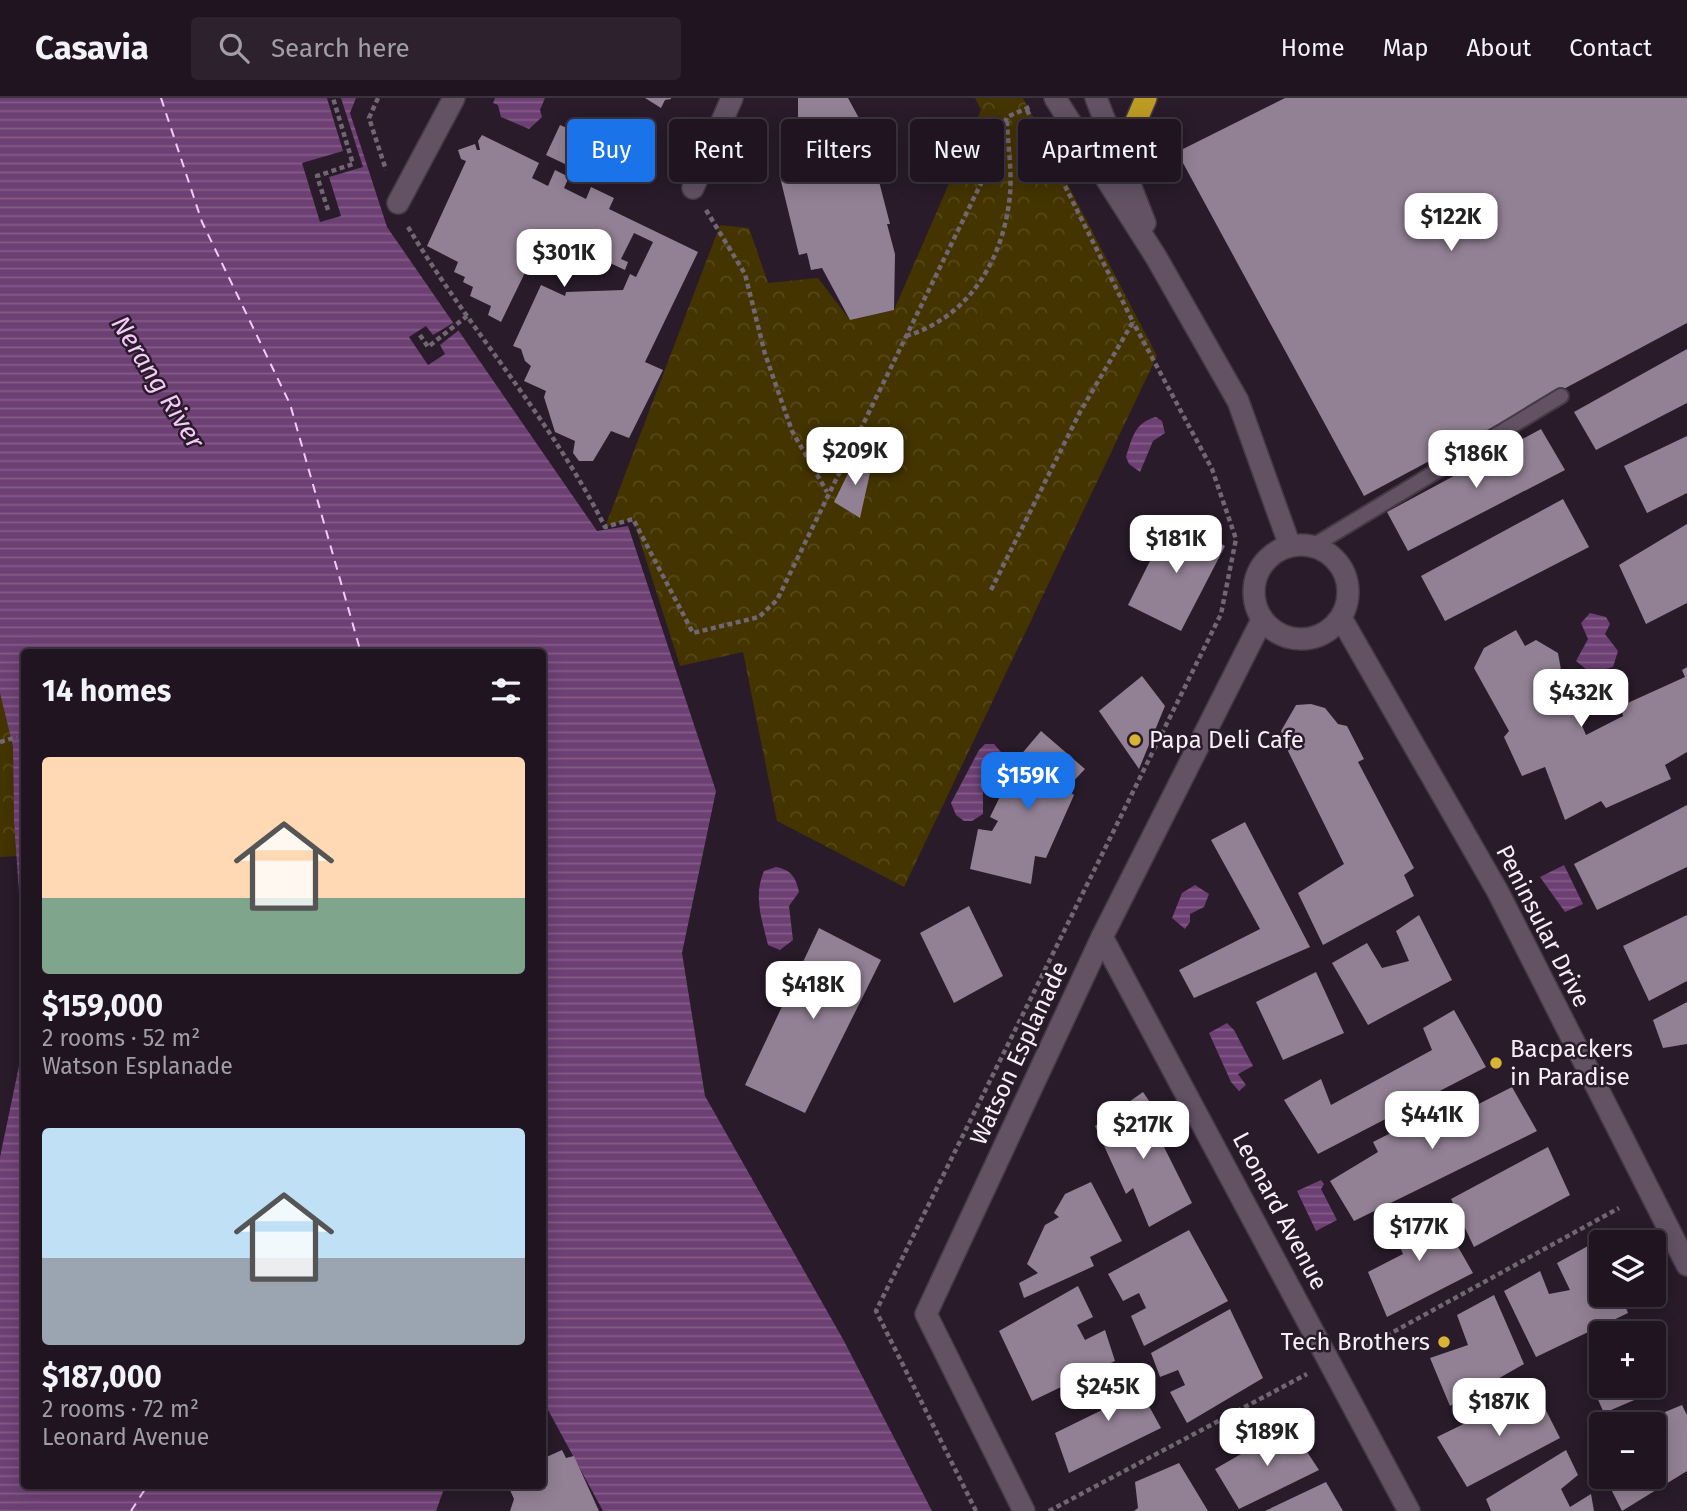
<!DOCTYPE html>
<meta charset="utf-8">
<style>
:root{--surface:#1f1420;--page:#2c212d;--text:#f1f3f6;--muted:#a19ea5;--line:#3c333e;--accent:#1a73e8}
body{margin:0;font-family:"Fira Sans",sans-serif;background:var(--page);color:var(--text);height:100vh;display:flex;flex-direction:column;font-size:26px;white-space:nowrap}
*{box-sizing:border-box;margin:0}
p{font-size:23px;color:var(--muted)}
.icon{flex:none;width:38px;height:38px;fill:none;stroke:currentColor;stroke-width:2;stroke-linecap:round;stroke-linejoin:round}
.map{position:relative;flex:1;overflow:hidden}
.panel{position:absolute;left:21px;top:551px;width:525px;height:840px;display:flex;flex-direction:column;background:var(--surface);border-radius:7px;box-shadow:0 4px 18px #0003,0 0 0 2px var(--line)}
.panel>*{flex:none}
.hud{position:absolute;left:567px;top:21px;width:665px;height:63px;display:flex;gap:14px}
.fabs{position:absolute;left:1589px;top:1132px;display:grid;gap:14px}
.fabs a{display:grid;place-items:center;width:77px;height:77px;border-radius:7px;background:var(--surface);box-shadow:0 4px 18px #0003,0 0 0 2px var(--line);font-size:35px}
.price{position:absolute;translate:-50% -60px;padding:0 16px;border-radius:14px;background:#fff;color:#222;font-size:23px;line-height:46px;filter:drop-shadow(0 2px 4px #0008)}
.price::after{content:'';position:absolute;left:50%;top:42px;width:21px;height:16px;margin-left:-10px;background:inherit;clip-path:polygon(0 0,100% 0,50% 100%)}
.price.active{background:var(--accent);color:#fff}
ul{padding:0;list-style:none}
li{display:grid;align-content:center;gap:14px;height:371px;padding:0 21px}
li span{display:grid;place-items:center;height:217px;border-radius:7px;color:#555}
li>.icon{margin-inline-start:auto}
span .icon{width:126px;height:126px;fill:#fffc;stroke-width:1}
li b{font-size:30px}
h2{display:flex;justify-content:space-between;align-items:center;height:84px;padding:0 21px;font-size:30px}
.tag{padding:0 24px;border-radius:7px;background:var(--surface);box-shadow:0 4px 18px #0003,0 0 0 2px var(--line);font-size:24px;line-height:63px}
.tag.active{background:var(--accent);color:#fff}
header{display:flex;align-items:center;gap:42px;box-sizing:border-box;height:98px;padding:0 35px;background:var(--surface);border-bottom:2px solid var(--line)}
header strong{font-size:33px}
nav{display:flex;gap:38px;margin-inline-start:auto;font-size:24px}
.search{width:490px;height:63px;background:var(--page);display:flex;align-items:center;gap:18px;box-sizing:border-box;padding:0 24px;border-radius:7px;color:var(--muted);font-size:26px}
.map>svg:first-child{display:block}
.park{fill:url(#park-crowns)}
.water{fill:url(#water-rules)}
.pier{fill:#291b2a}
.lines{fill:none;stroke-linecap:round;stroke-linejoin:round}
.ferry{stroke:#f4caf8;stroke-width:2;stroke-dasharray:9 7;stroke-linecap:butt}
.building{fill:#928194}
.lane-casing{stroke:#443945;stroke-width:18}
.street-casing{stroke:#443945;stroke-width:24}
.highway-casing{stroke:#443945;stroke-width:24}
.path{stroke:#726673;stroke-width:4.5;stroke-dasharray:5 3.5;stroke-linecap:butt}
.lane{stroke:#625264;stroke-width:14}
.street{stroke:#625264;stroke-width:21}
.highway{stroke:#bc9a23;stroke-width:21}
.poi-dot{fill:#d9b334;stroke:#291b2a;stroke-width:2.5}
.labels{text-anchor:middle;stroke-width:5;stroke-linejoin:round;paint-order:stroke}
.poi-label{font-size:24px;fill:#f7eef8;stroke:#291b2a;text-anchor:start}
.street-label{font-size:24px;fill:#f7eef8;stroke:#291b2a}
.water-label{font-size:26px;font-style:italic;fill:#f4caf8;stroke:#291b2a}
</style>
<header>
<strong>Casavia</strong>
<div class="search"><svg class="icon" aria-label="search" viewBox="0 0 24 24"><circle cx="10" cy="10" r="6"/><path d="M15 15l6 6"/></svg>Search here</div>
<nav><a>Home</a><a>Map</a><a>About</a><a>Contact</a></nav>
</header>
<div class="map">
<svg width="1687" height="1413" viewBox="0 0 1687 1413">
<defs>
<pattern id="park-crowns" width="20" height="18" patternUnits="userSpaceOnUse" patternTransform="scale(1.75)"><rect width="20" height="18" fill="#433400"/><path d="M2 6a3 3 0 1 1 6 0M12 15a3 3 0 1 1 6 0" fill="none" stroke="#564819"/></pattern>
<pattern id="water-rules" width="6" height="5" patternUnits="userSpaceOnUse" patternTransform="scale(1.75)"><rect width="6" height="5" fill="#6d4073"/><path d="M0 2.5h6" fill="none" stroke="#835c88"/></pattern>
</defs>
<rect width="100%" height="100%" fill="#291b2a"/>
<g class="park">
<polygon points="975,0 1023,0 1157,258 904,789 777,723 743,554 680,568 633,421 605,429 720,127 749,130 768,185 818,180 850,222 894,212 981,12"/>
<polygon points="0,595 13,649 14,724 19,758 0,759"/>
</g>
<g class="water">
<polygon points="0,0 356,0 350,15 387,129 597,433 628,428 716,693 682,855 705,998 844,1243 932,1413 603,1413 547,1310 543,1309 542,555 24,555 24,864 14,724 13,649 0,595"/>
<polygon points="495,0 545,0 540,12 542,19 529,31 501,19 498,7 493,5"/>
<path d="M1156,319L1162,323L1165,335L1153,343L1140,374L1129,366L1126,359C1132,340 1135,324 1156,319Z"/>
<polygon points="1590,515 1606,519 1610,526 1605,536 1618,553 1613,569 1591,575 1576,563 1588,541 1581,525"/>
<polygon points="985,646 994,646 1001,654 1004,664 983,688 983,716 972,723 964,723 956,717 951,705 979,652"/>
<polygon points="1564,767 1583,806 1565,814 1540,779"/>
<path d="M776,769C791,772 796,779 799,794L789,808L793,842L780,852L768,847C762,822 753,798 764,773Z"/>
<polygon points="1195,787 1209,796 1204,809 1190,816 1190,824 1185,831 1172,820 1182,795"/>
<polygon points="1227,925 1234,932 1253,968 1238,976 1246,987 1239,993 1231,984 1209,935"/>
<polygon points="24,944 24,1388 445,1388 436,1413 0,1413 0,1059"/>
<polygon points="1321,1082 1324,1086 1321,1091 1337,1122 1316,1133 1297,1093"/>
</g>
<g class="pier">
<polygon points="327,0 341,0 363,69 329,79 341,118 320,124 302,65 343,53"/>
<polygon points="453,225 459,232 440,247 445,256 428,267 409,239 426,228 433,237"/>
</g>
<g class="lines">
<g class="ferry">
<polyline points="161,0 202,124 290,306 361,555"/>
<polyline points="131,1413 147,1388"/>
</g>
</g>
<g class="building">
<polygon points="645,0 671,0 671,1 665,2 661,10"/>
<polygon points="798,0 848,0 866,33 890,126 887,126 895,156 894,212 850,222 822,170 811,172 807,155 799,157 779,75 788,73 783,52 798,49"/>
<polygon points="1285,0 1687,0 1687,225 1364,398 1177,54"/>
<polygon points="570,23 597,35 594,42 600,44 586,76 546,57 560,27 567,30"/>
<polygon points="482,37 539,65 532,80 548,88 555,72 569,79 564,90 586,101 591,89 614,100 609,111 698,154 645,264 663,272 629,340 611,333 593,363 579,363 573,355 575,343 555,334 544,299 546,293 524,283 531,268 525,263 521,251 513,248 541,187 565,198 566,194 623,192 630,176 636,179 653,144 634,135 621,161 628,164 625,172 610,165 609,168 531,132 537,150 501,224 488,217 491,208 470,198 473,189 463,184 465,179 454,174 458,164 427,148 466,63 461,61 458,52 475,46 477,52 480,52 478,43"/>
<polygon points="1687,251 1687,305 1596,352 1574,314"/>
<polygon points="1541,331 1565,372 1408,453 1387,414"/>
<polygon points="1687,338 1687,395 1647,415 1624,368"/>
<polygon points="856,359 872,366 860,420 834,404"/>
<polygon points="1563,401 1589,449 1445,523 1421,478"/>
<polygon points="1172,419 1225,448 1181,533 1128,507"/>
<polygon points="1687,426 1687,505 1646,526 1619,467"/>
<polygon points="1516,532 1525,548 1536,542 1558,555 1563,583 1586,637 1623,618 1621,608 1685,579 1682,572 1687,569 1687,654 1665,667 1671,681 1606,710 1601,703 1565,722 1545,669 1522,678 1504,639 1509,633 1474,570 1484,550"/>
<polygon points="1142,578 1165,608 1139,671 1099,613"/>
<polygon points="1311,606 1325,610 1338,626 1347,628 1364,661 1358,664 1414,770 1404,777 1414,798 1323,847 1298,795 1344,766 1288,653 1281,633 1296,607"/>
<polygon points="1041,633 1085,671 1066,691 1074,697 1046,760 1035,758 1031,786 970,771 978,731 992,733 998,723 990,719 1010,678 1018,681 1021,675 1013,666"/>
<polygon points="1687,707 1687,769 1597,812 1574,766"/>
<polygon points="1245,724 1310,849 1194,900 1179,872 1260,831 1211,742"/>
<polygon points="969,808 1003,878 954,905 920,835"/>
<polygon points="1419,817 1452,882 1368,927 1332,865 1367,845 1382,870 1409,863 1396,833"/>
<polygon points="1687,817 1687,883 1649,903 1623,848"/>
<polygon points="819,830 881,862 805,1015 745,987"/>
<polygon points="1316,874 1344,935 1283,962 1256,904"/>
<polygon points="1687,904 1687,946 1663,950 1653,922"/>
<polygon points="1454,912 1486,969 1318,1056 1284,1002 1321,981 1331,1007 1432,952 1423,930"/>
<polygon points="1512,989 1537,1033 1354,1123 1330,1083 1378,1054 1373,1044 1458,1001 1459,1016"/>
<polygon points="1143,994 1154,1010 1147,1015 1192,1105 1149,1129 1133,1090 1126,1096 1095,1028"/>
<polygon points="1548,1049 1570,1097 1474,1149 1451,1101"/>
<polygon points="1091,1084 1122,1143 1090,1159 1094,1168 1024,1200 1019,1185 1038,1175 1027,1166 1045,1127 1059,1119 1054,1115 1065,1096"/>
<polygon points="1435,1109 1473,1175 1387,1219 1368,1174 1403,1156 1391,1129"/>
<polygon points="1189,1132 1228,1203 1144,1248 1131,1218 1146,1210 1139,1195 1123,1203 1108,1176"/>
<polygon points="1597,1143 1601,1152 1601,1197 1621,1197 1628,1215 1536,1259 1504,1193 1540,1173 1549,1196 1570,1192 1557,1165"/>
<polygon points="1078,1188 1093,1219 1077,1227 1085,1242 1105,1232 1115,1263 1032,1303 999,1233"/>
<polygon points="1494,1197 1524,1266 1450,1308 1430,1260 1468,1247 1457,1217"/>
<polygon points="1230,1211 1263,1280 1187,1325 1170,1294 1185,1287 1178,1272 1160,1279 1151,1255"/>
<polygon points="1654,1262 1667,1288 1604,1315 1591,1286 1601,1280 1601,1288 1654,1288"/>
<polygon points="1129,1272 1161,1330 1069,1375 1055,1335 1102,1312 1093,1290"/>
<polygon points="1535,1291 1560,1340 1467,1389 1437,1339"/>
<polygon points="1682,1307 1687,1317 1687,1373 1622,1413 1605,1379 1654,1379 1654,1326 1622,1326 1637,1319 1643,1323"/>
<polygon points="1290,1328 1319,1372 1239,1411 1215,1371"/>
<polygon points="1601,1338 1601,1373 1588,1346"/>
<polygon points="562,1352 566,1360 574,1358 599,1413 510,1413 514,1401 510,1392 519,1388 542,1388 542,1361"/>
<polygon points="1566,1352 1578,1377 1561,1391 1570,1409 1591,1396 1594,1413 1491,1413 1486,1401"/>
<polygon points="1179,1365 1208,1413 1134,1413 1138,1410 1135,1384"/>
<polygon points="1326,1384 1343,1413 1265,1413"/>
</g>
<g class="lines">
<g class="lane-casing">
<polyline id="lane" points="1313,448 1561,298"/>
</g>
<g class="street-casing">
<g id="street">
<polyline points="1055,0 1156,159 1238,303 1290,448"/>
<polyline points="1096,0 1145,125"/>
<polyline points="693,90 732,0"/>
<polyline points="398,105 454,0"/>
<circle cx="1301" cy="494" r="47"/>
<polyline points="1341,520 1498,794 1687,1167"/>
<polyline points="1102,839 1409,1413"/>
<polyline points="1024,1413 926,1216 1102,839 1262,522"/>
</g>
</g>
<g class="highway-casing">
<polyline id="highway" points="1121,58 1146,0"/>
</g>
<g class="path">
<polyline points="378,0 369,20 386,72"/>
<polyline points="328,112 317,78 353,66 333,0"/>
<polyline points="706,112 745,176 765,256 792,333 827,394"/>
<path d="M408,129C469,231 551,321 605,429L633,421L693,535L759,519L777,502L992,63L1007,19L1032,8"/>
<polyline points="420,237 428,249 467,218"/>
<path d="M906,238C967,220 1001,165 1009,105C1013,79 1008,49 1007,23"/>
<polyline points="991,492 1080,314 1133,224 1026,10"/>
<polyline points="0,644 17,639"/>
<polyline points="1364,1250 1619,1110"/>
<polyline points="976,1413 876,1213 1221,516 1236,441 1212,371 1133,224"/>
<polyline points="1049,1413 1307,1276"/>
</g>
<use href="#lane" class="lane"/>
<use href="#street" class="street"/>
<use href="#highway" class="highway"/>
</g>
<g class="poi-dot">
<circle cx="1135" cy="642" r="7"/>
<circle cx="1496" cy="965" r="7"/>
<circle cx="1444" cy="1244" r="7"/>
</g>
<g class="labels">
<g class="poi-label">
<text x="1149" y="650">Papa Deli Cafe</text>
<text x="1510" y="959">Bacpackers<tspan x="1510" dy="28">in Paradise</tspan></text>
<text x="1430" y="1252" text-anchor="end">Tech Brothers</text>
</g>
<g class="street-label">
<text transform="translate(1543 828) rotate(63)" y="8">Peninsular Drive</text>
<text transform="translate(1019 955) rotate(-65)" y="8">Watson Esplanade</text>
<text transform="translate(1280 1113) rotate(62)" y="8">Leonard Avenue</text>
</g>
<g class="water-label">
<text transform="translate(158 284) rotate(58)" y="9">Nerang River</text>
</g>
</g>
</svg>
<div class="fabs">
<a><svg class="icon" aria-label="layers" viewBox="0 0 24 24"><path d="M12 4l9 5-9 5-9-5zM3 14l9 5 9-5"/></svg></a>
<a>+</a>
<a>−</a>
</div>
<b class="price" style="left:1451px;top:155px">$122K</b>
<b class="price" style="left:564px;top:191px">$301K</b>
<b class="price" style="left:855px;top:389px">$209K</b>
<b class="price" style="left:1476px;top:392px">$186K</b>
<b class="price" style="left:1176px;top:477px">$181K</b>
<b class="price" style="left:1581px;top:631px">$432K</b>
<b class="price active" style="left:1028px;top:714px">$159K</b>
<b class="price" style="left:813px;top:923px">$418K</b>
<b class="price" style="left:1432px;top:1053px">$441K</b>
<b class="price" style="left:1143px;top:1063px">$217K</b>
<b class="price" style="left:1419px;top:1165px">$177K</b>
<b class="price" style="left:1108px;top:1325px">$245K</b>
<b class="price" style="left:1499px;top:1340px">$187K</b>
<b class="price" style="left:1267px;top:1370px">$189K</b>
<div class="hud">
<a class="tag active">Buy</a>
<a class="tag">Rent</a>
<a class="tag">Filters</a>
<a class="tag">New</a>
<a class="tag">Apartment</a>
</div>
<section class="panel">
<h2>14 homes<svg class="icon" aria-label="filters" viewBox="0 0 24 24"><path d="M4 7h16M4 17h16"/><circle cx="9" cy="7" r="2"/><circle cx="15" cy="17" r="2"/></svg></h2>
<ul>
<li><span style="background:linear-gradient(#ffd9b3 65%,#7fa58c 0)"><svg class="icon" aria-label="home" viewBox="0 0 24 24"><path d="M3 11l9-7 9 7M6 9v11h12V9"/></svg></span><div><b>$159,000</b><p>2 rooms · 52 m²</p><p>Watson Esplanade</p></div></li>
<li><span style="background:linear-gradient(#bfe0f5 60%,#9aa5b1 0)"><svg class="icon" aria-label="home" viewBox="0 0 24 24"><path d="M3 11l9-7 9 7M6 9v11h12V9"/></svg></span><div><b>$187,000</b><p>2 rooms · 72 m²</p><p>Leonard Avenue</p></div></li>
</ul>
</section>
</div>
